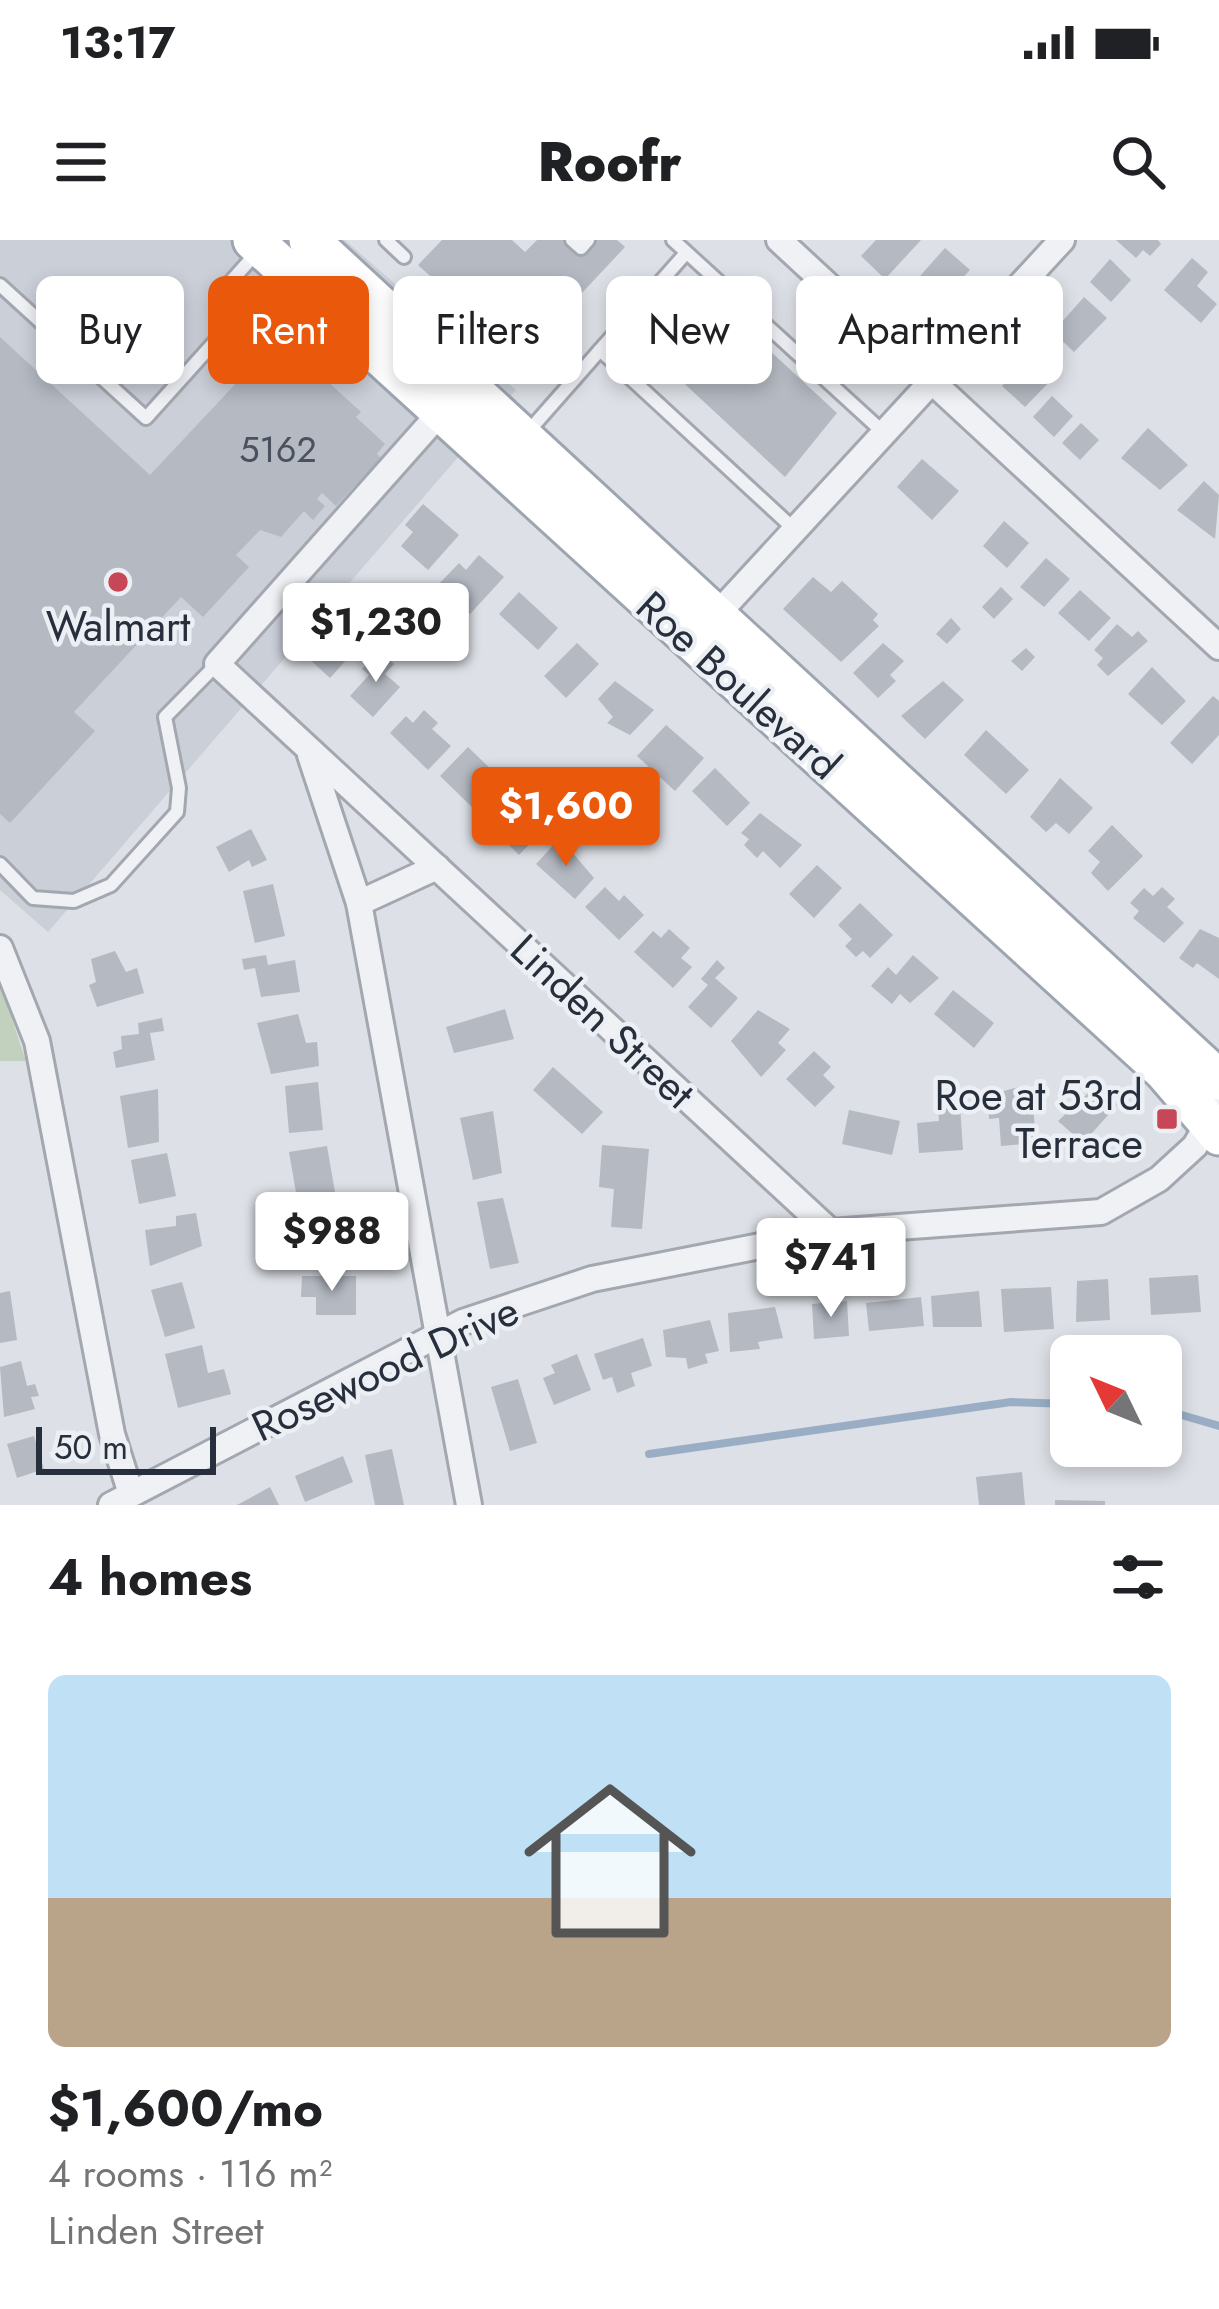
<!DOCTYPE html>
<meta charset="utf-8">
<style>
:root{--surface:#fff;--page:#f2f2f2;--text:#202124;--muted:#757577;--accent:#ea580c}
body{margin:0;font-family:Jost,sans-serif;background:var(--page);color:var(--text);height:100vh;display:flex;flex-direction:column;font-size:45px;white-space:nowrap}
*{box-sizing:border-box;margin:0}
p{font-size:39px;color:var(--muted)}
.icon{flex:none;width:66px;height:66px;fill:none;stroke:currentColor;stroke-width:2;stroke-linecap:round;stroke-linejoin:round}
.map{position:relative;height:1265px;overflow:hidden}
.sheet{display:flex;flex-direction:column;background:var(--surface);flex:1}
.sheet>*{flex:none}
.top-card{position:absolute;left:36px;top:36px;width:1149px;height:108px;display:flex;gap:24px}
.needle{width:78px;rotate:313deg}
.tools{position:absolute;left:1050px;top:1095px;display:grid;gap:24px}
.tools a{display:grid;place-items:center;width:132px;height:132px;border-radius:18px;background:var(--surface);box-shadow:0 6px 18px #0003;font-size:60px}
.scale{position:absolute;left:36px;bottom:30px;width:180px;box-sizing:border-box;padding-left:12px;border:6px solid #272e3c;border-top:0;font-size:33px;line-height:42px;white-space:nowrap;color:#272e3c;-webkit-text-stroke:9px #eceff4;paint-order:stroke}
.price{position:absolute;translate:-50% -102px;padding:0 27px;border-radius:12px;background:#fff;color:#222;font-size:39px;line-height:78px;filter:drop-shadow(0 3px 6px #0008)}
.price::after{content:'';position:absolute;left:50%;top:72px;width:36px;height:27px;margin-left:-18px;background:inherit;clip-path:polygon(0 0,100% 0,50% 100%)}
.price.on{background:var(--accent);color:#fff}
ul{padding:0;list-style:none}
li{display:grid;align-content:center;gap:24px;height:636px;padding:0 48px}
li span{display:grid;place-items:center;height:372px;border-radius:18px;color:#555}
li>.icon{margin-inline-start:auto}
span .icon{width:216px;height:216px;fill:#fffc;stroke-width:1}
li b{font-size:51px}
h2{display:flex;justify-content:space-between;align-items:center;height:144px;padding:0 48px;font-size:51px}
.chip{padding:0 42px;border-radius:18px;background:var(--surface);box-shadow:0 6px 18px #0003;font-size:42px;line-height:108px}
.chip.on{background:var(--accent);color:#fff}
.status{display:flex;justify-content:space-between;align-items:center;height:84px;padding:0 60px;background:var(--surface);direction:ltr}
.status svg{height:33px;fill:currentColor}
header{display:flex;justify-content:space-between;align-items:center;height:156px;padding:0 48px;background:var(--surface);font-size:54px;font-weight:800}
.map>svg:first-child{display:block}
.built{fill:#cbcfd8}
.green{fill:#c2d0be}
.lines{fill:none;stroke-linecap:round;stroke-linejoin:round}
.stream{stroke:#99aec5;stroke-width:8}
.building{fill:#b4b9c2}
.service-casing{stroke:#a3a7b0;stroke-width:18}
.minor-casing{stroke:#a3a7b0;stroke-width:30}
.primary-casing{stroke:#9da5b1;stroke-width:45}
.service{stroke:#eff1f5;stroke-width:12}
.minor{stroke:#eff1f5;stroke-width:24}
.primary{stroke:#fff;stroke-width:39}
.poi-dot{fill:#c74657;stroke:#eceff4;stroke-width:4.5}
.labels{text-anchor:middle;stroke-width:9;stroke-linejoin:round;paint-order:stroke}
.number-label{font-size:36px;fill:#4a515e}
.poi-label{font-size:42px;fill:#272e3c;stroke:#eceff4}
.street-label{font-size:42px;fill:#272e3c;stroke:#eceff4}
</style>
<div class="status"><b>13:17</b><svg viewBox="0 0 49 12"><path d="M0 12V9h3v3zM5 12V6h3v6zM10 12V3h3v9zM15 12V0h3v12zM26 1h20v11H26zM47 4h2v5h-2z"/></svg></div>
<header><svg class="icon" aria-label="menu" viewBox="0 0 24 24"><path d="M4 6h16M4 12h16M4 18h16"/></svg>Roofr<svg class="icon" aria-label="search" viewBox="0 0 24 24"><circle cx="10" cy="10" r="6"/><path d="M15 15l6 6"/></svg></header>
<div class="map">
<svg width="1219" height="1265" viewBox="0 0 1219 1265">
<rect width="100%" height="100%" fill="#dde0e6"/>
<polygon class="built" points="0,0 345,0 516,150 48,692 0,650"/>
<polygon class="green" points="0,744 26,821 0,821"/>
<g class="lines">
<g class="stream">
<polyline points="1161,1169 1219,1186"/>
<polyline points="649,1214 1011,1162 1071,1164"/>
</g>
</g>
<g class="building">
<polygon points="442,0 512,0 525,12 537,0 617,0 625,7 521,118 418,25"/>
<polygon points="876,0 921,0 885,39 861,16"/>
<polygon points="1116,0 1158,0 1161,4 1150,16 1143,10 1136,18"/>
<polygon points="945,8 970,30 935,67 912,45"/>
<polygon points="1192,18 1208,32 1197,46 1217,64 1201,83 1164,50"/>
<polygon points="1110,19 1131,40 1111,62 1090,42"/>
<polygon points="703,49 837,173 785,237 647,109"/>
<polygon points="1084,57 1107,78 1074,112 1053,92"/>
<polygon points="0,97 150,235 271,106 291,108 361,172 356,177 385,204 377,214 381,218 336,266 322,253 317,259 325,266 313,280 304,271 281,297 260,290 236,315 249,327 203,377 181,357 74,472 95,491 10,583 0,574"/>
<polygon points="1035,111 1058,133 1025,167 1002,146"/>
<polygon points="1052,156 1073,176 1054,197 1033,177"/>
<polygon points="1081,183 1099,200 1080,220 1062,203"/>
<polygon points="1148,188 1188,225 1160,250 1121,218"/>
<polygon points="922,219 959,251 932,280 897,247"/>
<polygon points="1204,241 1219,255 1215,299 1177,270"/>
<polygon points="423,264 459,295 428,330 401,306 413,292 405,285"/>
<polygon points="1004,281 1029,303 1007,328 983,306"/>
<polygon points="479,315 504,337 470,374 438,345 459,323 466,330"/>
<polygon points="1046,318 1070,339 1044,367 1020,347"/>
<polygon points="813,337 831,352 842,341 878,374 873,380 879,386 841,422 783,369"/>
<polygon points="1001,347 1013,359 994,379 982,367"/>
<polygon points="1080,350 1111,378 1089,401 1058,373"/>
<polygon points="519,352 558,388 538,410 499,374"/>
<polygon points="951,378 961,389 947,404 936,394"/>
<polygon points="314,383 330,397 335,391 355,410 330,438 294,405"/>
<polygon points="1117,384 1132,397 1138,391 1148,401 1108,436 1097,425 1103,418 1094,410"/>
<polygon points="577,403 599,424 566,458 544,436"/>
<polygon points="883,403 904,421 890,435 896,441 878,458 853,433"/>
<polygon points="1026,408 1035,417 1022,431 1011,421"/>
<polygon points="379,411 394,424 385,434 400,447 373,477 350,456 369,435 362,429"/>
<polygon points="1152,427 1186,461 1162,485 1128,454"/>
<polygon points="615,441 654,470 630,495 607,483 613,477 598,459"/>
<polygon points="943,441 964,460 925,499 901,476"/>
<polygon points="1213,456 1219,461 1219,495 1192,524 1170,503"/>
<polygon points="424,470 438,483 432,489 451,506 428,530 390,493 406,476 413,483"/>
<polygon points="666,485 704,518 675,551 637,516"/>
<polygon points="986,490 1029,530 1006,554 964,515"/>
<polygon points="468,507 500,538 472,567 440,536"/>
<polygon points="715,528 750,563 727,586 692,551"/>
<polygon points="1060,538 1093,568 1069,594 1056,583 1046,592 1030,577"/>
<polygon points="533,548 550,564 535,580 544,589 519,615 485,581 509,557 517,564"/>
<polygon points="760,573 802,605 780,628 763,611 757,618 744,605 749,599 741,593"/>
<polygon points="1112,585 1143,616 1108,651 1091,633 1100,622 1088,611"/>
<polygon points="251,589 267,620 252,627 249,620 229,632 216,607"/>
<polygon points="560,598 594,638 575,659 536,624"/>
<polygon points="817,625 842,648 814,678 789,654"/>
<polygon points="273,644 285,696 255,703 243,651"/>
<polygon points="605,647 619,661 624,655 644,675 619,700 585,667"/>
<polygon points="1162,647 1175,659 1167,667 1184,683 1164,703 1133,678 1139,671 1130,663 1144,648 1153,656"/>
<polygon points="860,663 893,695 870,718 863,711 856,717 845,706 852,699 838,685"/>
<polygon points="669,689 690,708 681,718 692,727 673,748 634,712 653,691 661,698"/>
<polygon points="1200,689 1219,698 1219,739 1197,723 1193,728 1179,718"/>
<polygon points="115,711 126,732 137,728 144,753 97,767 89,745 96,742 91,719"/>
<polygon points="266,715 268,725 295,720 300,752 261,757 255,728 244,730 242,719"/>
<polygon points="913,715 939,738 910,763 900,754 892,764 871,746 888,727 896,735"/>
<polygon points="717,720 725,728 715,738 738,758 711,788 688,767 708,745 701,739"/>
<polygon points="953,750 994,783 974,808 934,774"/>
<polygon points="505,769 514,799 454,813 446,787"/>
<polygon points="758,770 790,789 778,803 786,810 761,837 731,801"/>
<polygon points="298,774 306,803 317,802 319,826 271,834 257,783"/>
<polygon points="162,778 164,791 150,793 155,820 116,828 113,812 122,809 121,796 139,794 138,783"/>
<polygon points="814,811 831,827 823,835 835,847 815,867 786,839"/>
<polygon points="553,827 603,872 582,894 533,850"/>
<polygon points="318,842 323,890 289,893 285,846"/>
<polygon points="1097,845 1118,864 1083,903 1058,881"/>
<polygon points="1023,846 1025,865 1033,864 1036,903 1001,906 999,878 989,879 988,855"/>
<polygon points="158,849 159,902 128,908 120,856"/>
<polygon points="960,865 963,910 919,913 917,883 939,881 938,866"/>
<polygon points="849,870 900,881 892,915 842,904"/>
<polygon points="493,871 502,933 473,940 460,878"/>
<polygon points="602,905 649,909 642,989 611,987 614,949 599,947"/>
<polygon points="327,906 336,958 298,964 289,912"/>
<polygon points="167,913 176,956 139,964 131,920"/>
<polygon points="503,958 519,1023 490,1029 477,962"/>
<polygon points="329,971 345,1016 313,1027 304,1000 314,996 307,978"/>
<polygon points="196,973 202,1006 150,1026 145,990 176,986 176,976"/>
<polygon points="1198,1035 1201,1072 1151,1075 1149,1038"/>
<polygon points="302,1036 356,1036 356,1075 316,1075 316,1057 301,1057"/>
<polygon points="1108,1039 1110,1080 1076,1082 1077,1041"/>
<polygon points="182,1042 195,1088 165,1097 151,1050"/>
<polygon points="1051,1047 1054,1089 1004,1092 1001,1049"/>
<polygon points="10,1051 17,1100 0,1103 0,1053"/>
<polygon points="979,1051 982,1087 933,1087 931,1056"/>
<polygon points="921,1057 924,1086 869,1091 866,1063"/>
<polygon points="847,1061 849,1096 814,1099 812,1064"/>
<polygon points="775,1067 783,1098 758,1102 760,1109 730,1112 728,1073"/>
<polygon points="710,1080 719,1111 705,1114 708,1123 688,1129 686,1118 666,1117 663,1090"/>
<polygon points="643,1098 652,1126 631,1133 635,1146 617,1153 612,1137 603,1140 594,1114"/>
<polygon points="202,1105 208,1133 224,1129 231,1154 178,1168 165,1114"/>
<polygon points="577,1114 591,1150 554,1165 543,1138 555,1133 551,1125"/>
<polygon points="21,1121 27,1146 35,1144 39,1156 31,1157 35,1169 4,1177 0,1127"/>
<polygon points="518,1139 537,1203 510,1211 491,1147"/>
<polygon points="34,1196 44,1229 17,1238 7,1204"/>
<polygon points="392,1209 404,1265 375,1265 365,1215"/>
<polygon points="343,1216 353,1242 305,1262 295,1236"/>
<polygon points="1022,1232 1025,1265 979,1265 976,1237"/>
<polygon points="270,1247 279,1265 237,1265"/>
<polygon points="1055,1260 1105,1261 1105,1265 1055,1265"/>
</g>
<g class="lines">
<g class="service-casing">
<g id="service">
<polyline points="386,0 404,17"/>
<polyline points="572,0 581,8 588,0"/>
<polyline points="673,0 883,192"/>
<polyline points="686,13 600,110 794,289"/>
<polyline points="0,45 146,178 237,77 217,57 259,10"/>
<polyline points="527,193 600,110"/>
<polyline points="0,624 33,658 74,661 111,645 177,572 179,548 165,477 217,424"/>
</g>
</g>
<g class="minor-casing">
<g id="minor">
<polyline points="779,0 1219,407"/>
<polyline points="447,165 217,424 831,992"/>
<polyline points="710,382 1062,0"/>
<polyline points="310,515 359,663 469,1265"/>
<polyline points="359,663 437,627"/>
<polyline points="0,708 37,801 112,1194 131,1254"/>
<polyline points="111,1265 463,1082 592,1039 831,992 1101,972 1159,939 1195,906 1219,864"/>
</g>
</g>
<g class="primary-casing">
<g id="primary">
<polyline points="253,0 1164,831 1219,895"/>
<polyline points="309,0 1219,840"/>
</g>
</g>
<use href="#service" class="service"/>
<use href="#minor" class="minor"/>
<use href="#primary" class="primary"/>
</g>
<g class="poi-dot">
<circle cx="118" cy="342" r="12"/>
<rect x="1155" y="867" width="24" height="24" rx="6"/>
</g>
<g class="labels">
<g class="number-label">
<text x="278" y="222">5162</text>
</g>
<g class="poi-label">
<text x="118" y="401">Walmart</text>
<text x="1143" y="870" text-anchor="end">Roe at 53rd<tspan x="1143" dy="48">Terrace</tspan></text>
</g>
<g class="street-label">
<text transform="translate(739 445) rotate(42)" y="15">Roe Boulevard</text>
<text transform="translate(603 781) rotate(43)" y="15">Linden Street</text>
<text transform="translate(385 1128) rotate(-25)" y="15">Rosewood Drive</text>
</g>
</g>
</svg>
<div class="tools">
<a><svg class="needle" viewBox="-14 -14 28 28"><path d="M0-13l5 13h-10z" fill="#e53935"/><path d="M0 13l5-13h-10z" fill="#757577"/></svg></a>
</div>
<div class="scale">50 m</div>
<b class="price" style="left:376px;top:445px">$1,230</b>
<b class="price on" style="left:566px;top:629px">$1,600</b>
<b class="price" style="left:332px;top:1054px">$988</b>
<b class="price" style="left:831px;top:1080px">$741</b>
<div class="top-card">
<a class="chip">Buy</a>
<a class="chip on">Rent</a>
<a class="chip">Filters</a>
<a class="chip">New</a>
<a class="chip">Apartment</a>
</div>
</div>
<section class="sheet">
<h2>4 homes<svg class="icon" aria-label="filters" viewBox="0 0 24 24"><path d="M4 7h16M4 17h16"/><circle cx="9" cy="7" r="2"/><circle cx="15" cy="17" r="2"/></svg></h2>
<ul>
<li><span style="background:linear-gradient(#bfe0f5 60%,#b9a48a 0)"><svg class="icon" aria-label="home" viewBox="0 0 24 24"><path d="M3 11l9-7 9 7M6 9v11h12V9"/></svg></span><div><b>$1,600/mo</b><p>4 rooms · 116 m²</p><p>Linden Street</p></div></li>
</ul>
</section>
